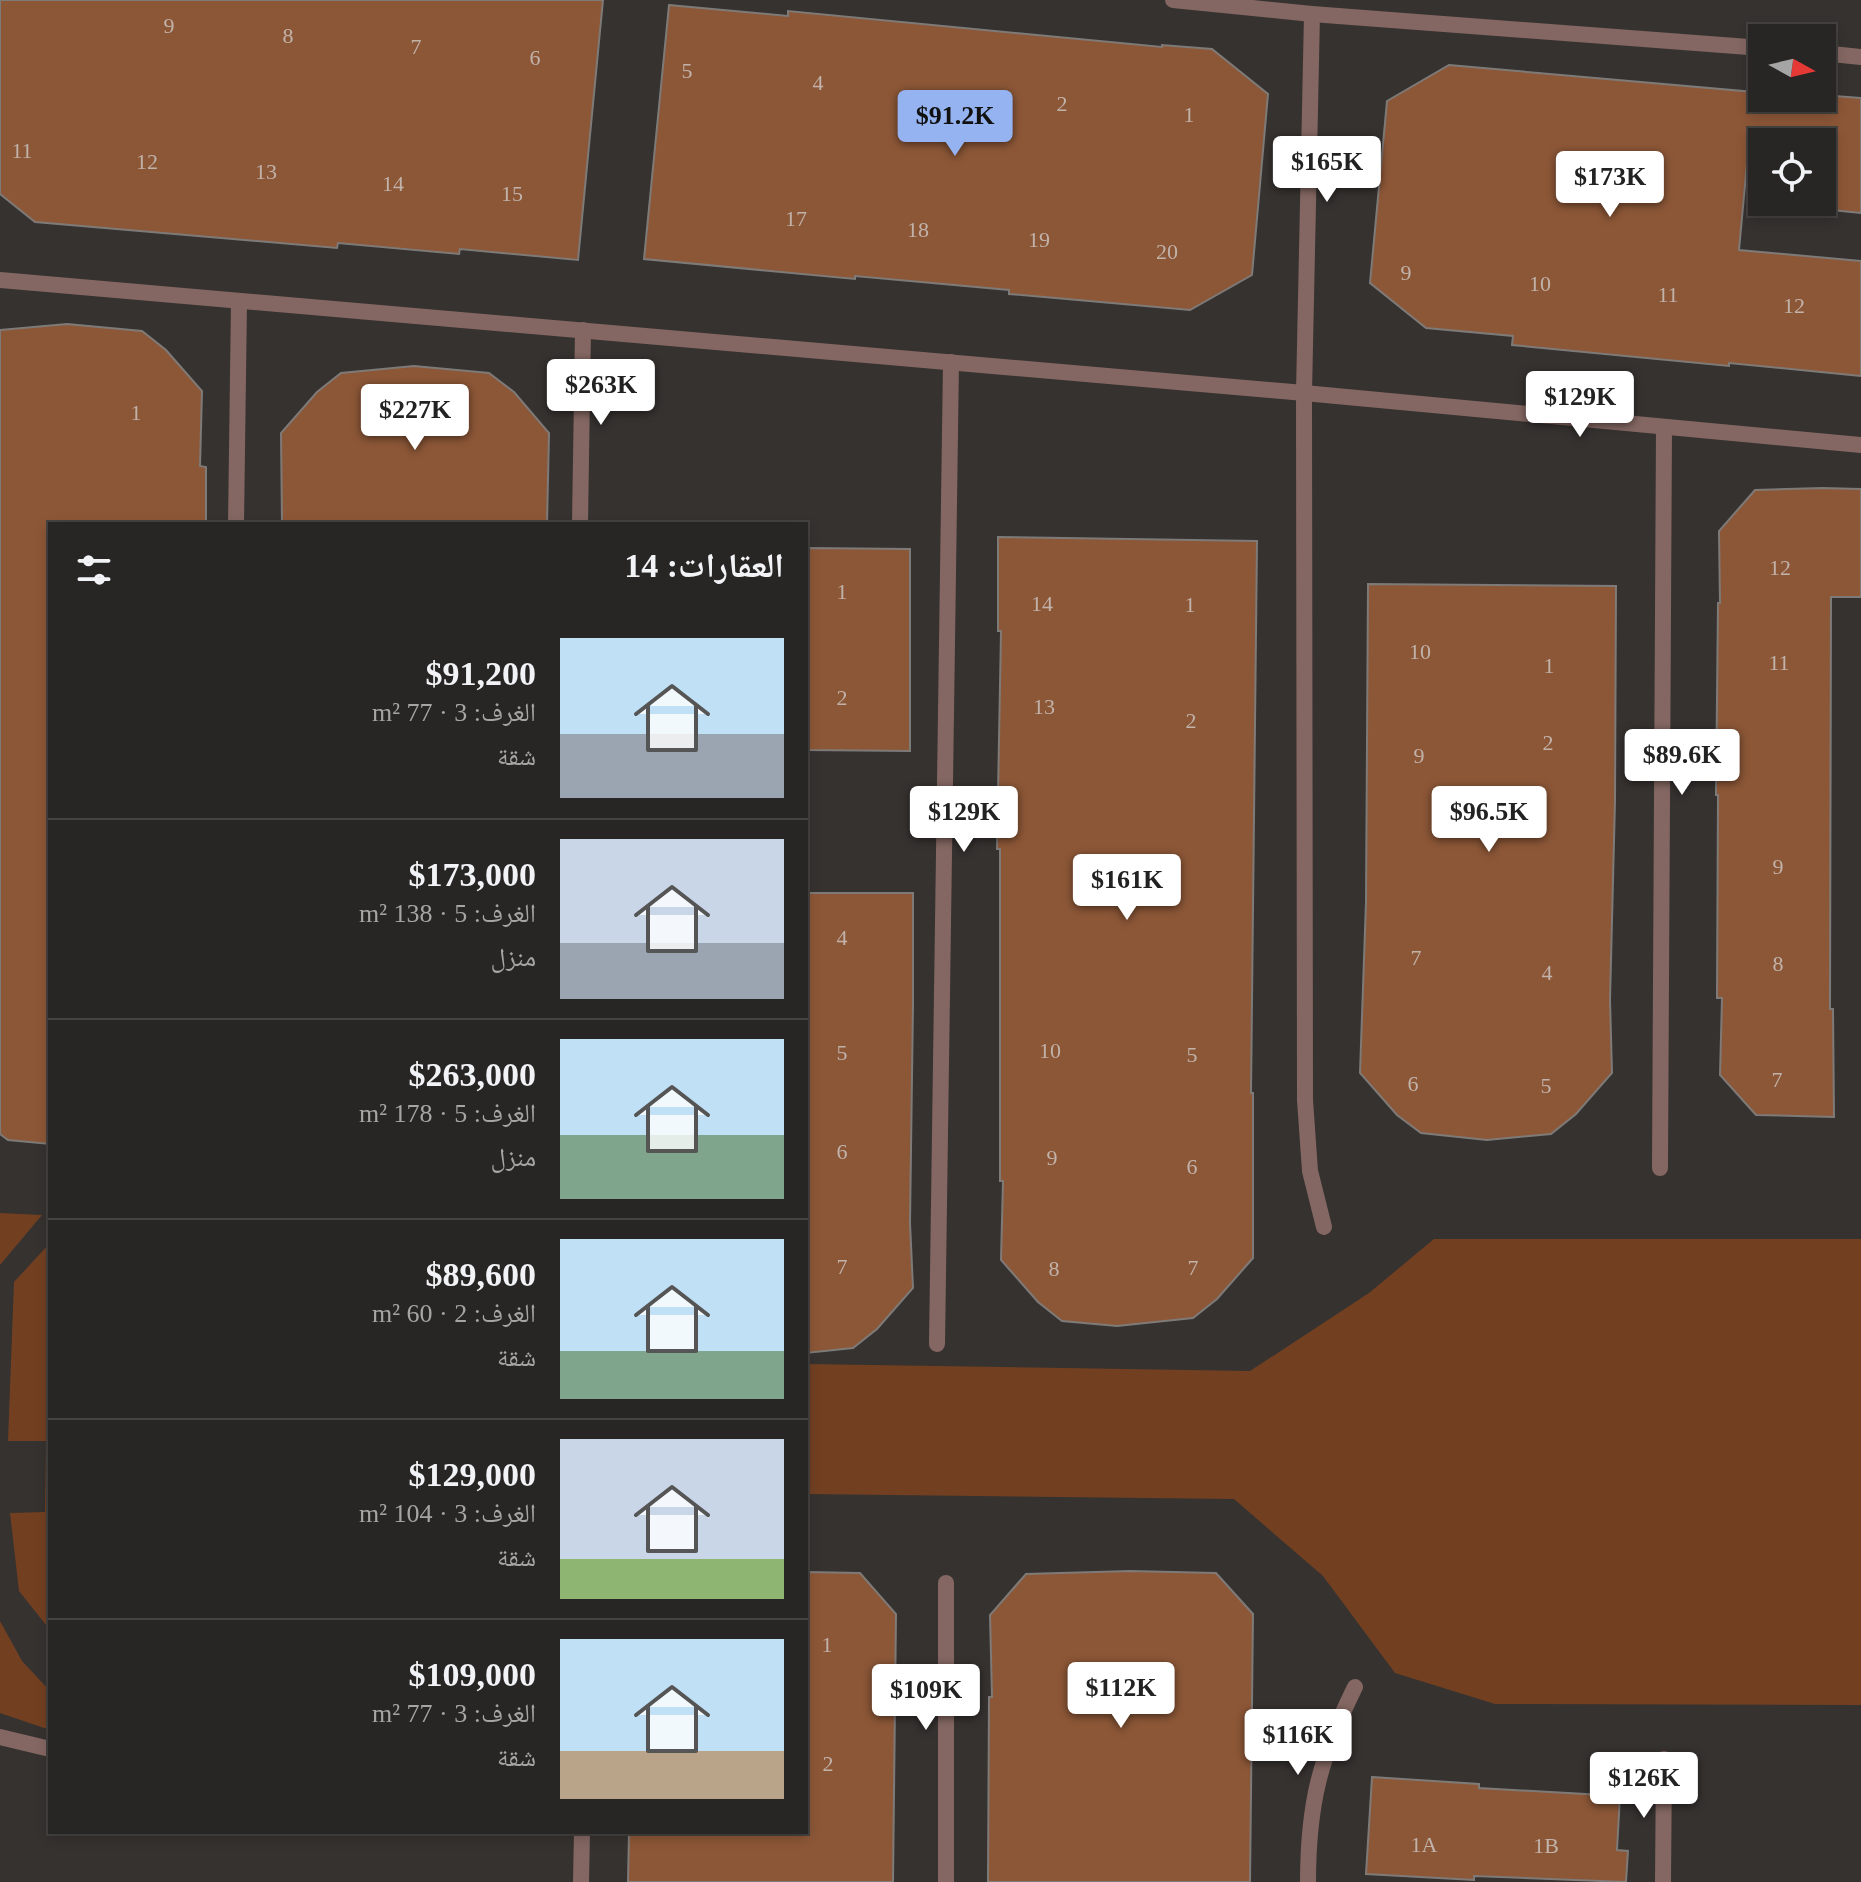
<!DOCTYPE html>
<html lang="ar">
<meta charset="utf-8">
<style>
:root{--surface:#282624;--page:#302e2c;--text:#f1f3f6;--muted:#a5a5a6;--line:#444341;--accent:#95b2f1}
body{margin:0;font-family:"Times New Roman","Noto Naskh Arabic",serif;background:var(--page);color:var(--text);direction:rtl;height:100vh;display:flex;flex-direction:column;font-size:30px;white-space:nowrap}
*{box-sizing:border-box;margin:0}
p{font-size:26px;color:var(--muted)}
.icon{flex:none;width:44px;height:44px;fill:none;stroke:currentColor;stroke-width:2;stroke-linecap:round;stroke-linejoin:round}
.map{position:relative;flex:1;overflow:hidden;direction:ltr}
.details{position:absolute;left:48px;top:522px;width:760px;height:1312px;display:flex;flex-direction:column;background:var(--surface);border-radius:0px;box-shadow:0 4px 12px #0003,0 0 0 2px var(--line);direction:rtl}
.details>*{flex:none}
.needle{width:52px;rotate:98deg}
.controls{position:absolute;left:1748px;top:24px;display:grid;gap:16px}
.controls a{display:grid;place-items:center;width:88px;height:88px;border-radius:0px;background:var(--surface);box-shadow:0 4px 12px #0003,0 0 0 2px var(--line);font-size:40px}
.price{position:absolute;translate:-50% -68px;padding:0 18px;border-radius:8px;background:#fff;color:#222;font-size:26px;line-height:52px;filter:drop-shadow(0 2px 4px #0008)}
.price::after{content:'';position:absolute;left:50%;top:48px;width:24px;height:18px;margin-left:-12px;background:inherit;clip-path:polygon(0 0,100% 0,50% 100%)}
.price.current{background:var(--accent);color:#111}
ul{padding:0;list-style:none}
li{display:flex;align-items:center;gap:24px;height:200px;padding:0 24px}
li+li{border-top:2px solid var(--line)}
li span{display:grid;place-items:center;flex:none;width:224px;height:160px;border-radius:0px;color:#555}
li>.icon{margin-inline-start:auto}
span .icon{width:96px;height:96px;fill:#fffc;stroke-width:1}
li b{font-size:34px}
h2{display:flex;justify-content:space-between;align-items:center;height:96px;padding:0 24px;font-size:34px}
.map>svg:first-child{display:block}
.green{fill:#724021}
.building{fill:#8c5737;stroke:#7e7a78;stroke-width:2}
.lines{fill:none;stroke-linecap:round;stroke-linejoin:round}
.service{stroke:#846762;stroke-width:16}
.minor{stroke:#846762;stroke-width:16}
.labels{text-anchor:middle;stroke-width:6;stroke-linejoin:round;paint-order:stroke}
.number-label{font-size:22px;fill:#c1b2aa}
</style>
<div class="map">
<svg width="1861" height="1882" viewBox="0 0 1861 1882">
<rect width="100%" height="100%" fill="#363230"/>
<g class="green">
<polygon points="0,1213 42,1215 0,1265"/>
<polygon points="1434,1239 1861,1239 1861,1705 1495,1704 1395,1673 1323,1576 1234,1499 806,1494 806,1364 1250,1371 1369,1293"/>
<polygon points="50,1243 50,1630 19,1591 10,1513 45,1512 46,1441 8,1441 14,1282"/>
<polygon points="0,1621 22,1661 50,1691 50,1730 0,1713"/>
</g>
<g class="building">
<polygon points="0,0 603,0 578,260 460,249 459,254 338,243 337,248 35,222 0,194"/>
<polygon points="669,5 788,16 788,11 1162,47 1162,45 1212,49 1268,94 1252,275 1190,310 1009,294 1009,290 855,276 855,279 644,259"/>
<polygon points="1449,65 1754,92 1753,98 1822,98 1822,95 1861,98 1861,213 1822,209 1822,142 1749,142 1739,250 1861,261 1861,376 1729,363 1729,366 1512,345 1513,336 1426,328 1370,283 1387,101"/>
<polygon points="67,324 142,331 166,350 202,391 200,466 206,467 206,524 50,524 50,1144 8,1140 0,1134 0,330"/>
<polygon points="414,366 489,373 514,392 549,433 547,524 282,524 281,433 317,392 341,373"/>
<polygon points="1822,488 1861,489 1861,597 1831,597 1830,1009 1833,1009 1834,1117 1756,1115 1720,1075 1722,998 1717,998 1718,795 1716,795 1718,603 1720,603 1719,531 1755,490"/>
<polygon points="998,537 1257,541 1251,1093 1253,1093 1253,1258 1217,1299 1193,1318 1117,1326 1062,1321 1038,1302 1001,1260 1003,1181 1000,1181 1000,849 997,849 1001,631 998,631"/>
<polygon points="806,548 910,549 910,751 806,750"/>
<polygon points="1368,584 1616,586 1615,801 1610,1000 1612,1073 1576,1114 1551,1134 1487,1140 1421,1133 1397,1115 1360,1073 1366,902"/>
<polygon points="806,893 913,893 913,1004 910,1223 913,1288 877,1329 853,1348 806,1353"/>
<polygon points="1130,1571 1216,1573 1253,1614 1250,1882 988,1882 989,1697 992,1697 990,1615 1026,1574"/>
<polygon points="806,1572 860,1573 896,1614 893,1882 628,1882 629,1832 806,1832"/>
<polygon points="1372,1777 1479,1784 1479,1788 1620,1796 1617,1850 1628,1851 1626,1882 1474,1876 1474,1880 1366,1874"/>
</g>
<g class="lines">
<polyline class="service" points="0,1737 50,1749"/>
<g class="minor">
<polyline points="1173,0 1312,14 1762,48"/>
<polyline points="1312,14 1304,393 1305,1100 1310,1171 1324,1227"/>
<polyline points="1822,53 1861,57"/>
<polyline points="0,280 1304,393 1861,445"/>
<polyline points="236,524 239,301"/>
<polyline points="580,524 583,330"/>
<polyline points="1660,1168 1664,427"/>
<polyline points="937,1344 951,362"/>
<polyline points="946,1583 946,1882"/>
<polyline points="581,1882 582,1832"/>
<path d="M1308,1882C1308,1803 1320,1758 1355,1687"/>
<polyline points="1663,1882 1664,1759"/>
</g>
</g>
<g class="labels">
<g class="number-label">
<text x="169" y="33">9</text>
<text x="288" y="43">8</text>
<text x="416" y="54">7</text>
<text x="535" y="65">6</text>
<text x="687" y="78">5</text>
<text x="818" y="90">4</text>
<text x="1062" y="111">2</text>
<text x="1189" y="122">1</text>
<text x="22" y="158">11</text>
<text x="147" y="169">12</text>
<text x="266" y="179">13</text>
<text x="393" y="191">14</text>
<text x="512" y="201">15</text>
<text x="796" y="226">17</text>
<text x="918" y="237">18</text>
<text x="1039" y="247">19</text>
<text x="1167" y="259">20</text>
<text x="1406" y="280">9</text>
<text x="1540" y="291">10</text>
<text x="1668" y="302">11</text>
<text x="1794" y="313">12</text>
<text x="136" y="420">1</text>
<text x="1780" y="575">12</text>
<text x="842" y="599">1</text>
<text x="1042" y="611">14</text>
<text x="1190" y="612">1</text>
<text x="1420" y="659">10</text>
<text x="1779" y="670">11</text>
<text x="1549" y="673">1</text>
<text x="842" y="705">2</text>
<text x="1044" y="714">13</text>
<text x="1191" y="728">2</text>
<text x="1548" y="750">2</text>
<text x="1419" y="763">9</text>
<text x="1778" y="874">9</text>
<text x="842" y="945">4</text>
<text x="1416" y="965">7</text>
<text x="1778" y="971">8</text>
<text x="1547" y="980">4</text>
<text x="1050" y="1058">10</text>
<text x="842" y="1060">5</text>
<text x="1192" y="1062">5</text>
<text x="1777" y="1087">7</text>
<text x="1413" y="1091">6</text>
<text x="1546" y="1093">5</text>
<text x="842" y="1159">6</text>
<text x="1052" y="1165">9</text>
<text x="1192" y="1174">6</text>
<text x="842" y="1274">7</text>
<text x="1193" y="1275">7</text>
<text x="1054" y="1276">8</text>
<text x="827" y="1652">1</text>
<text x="828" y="1771">2</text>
<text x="1424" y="1852">1A</text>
<text x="1546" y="1853">1B</text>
</g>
</g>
</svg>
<div class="controls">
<a><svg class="needle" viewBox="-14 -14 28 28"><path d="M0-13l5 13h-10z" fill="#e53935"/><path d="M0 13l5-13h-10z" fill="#a5a5a6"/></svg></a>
<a><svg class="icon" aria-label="locate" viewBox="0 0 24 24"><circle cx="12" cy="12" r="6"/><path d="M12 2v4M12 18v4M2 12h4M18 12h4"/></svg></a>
</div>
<b class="price current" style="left:955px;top:158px">$91.2K</b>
<b class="price" style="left:1327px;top:204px">$165K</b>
<b class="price" style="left:1610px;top:219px">$173K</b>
<b class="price" style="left:601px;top:427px">$263K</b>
<b class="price" style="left:1580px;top:439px">$129K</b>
<b class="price" style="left:415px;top:452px">$227K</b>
<b class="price" style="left:1682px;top:797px">$89.6K</b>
<b class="price" style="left:964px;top:854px">$129K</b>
<b class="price" style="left:1489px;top:854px">$96.5K</b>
<b class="price" style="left:1127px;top:922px">$161K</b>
<b class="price" style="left:1121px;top:1730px">$112K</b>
<b class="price" style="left:926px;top:1732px">$109K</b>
<b class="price" style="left:1298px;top:1777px">$116K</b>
<b class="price" style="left:1644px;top:1820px">$126K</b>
<section class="details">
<h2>العقارات: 14<svg class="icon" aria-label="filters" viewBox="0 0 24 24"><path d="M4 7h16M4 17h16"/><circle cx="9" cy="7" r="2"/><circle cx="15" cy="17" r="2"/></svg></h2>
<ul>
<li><span style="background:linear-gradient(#bfe0f5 60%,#9aa5b1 0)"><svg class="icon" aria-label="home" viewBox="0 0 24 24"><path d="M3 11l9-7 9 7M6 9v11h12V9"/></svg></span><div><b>$91,200</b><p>الغرف: 3 · 77 m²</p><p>شقة</p></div></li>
<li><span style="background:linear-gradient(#c9d6e8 65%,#9aa5b1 0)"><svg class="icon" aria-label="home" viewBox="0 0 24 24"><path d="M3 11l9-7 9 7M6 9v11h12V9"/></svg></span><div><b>$173,000</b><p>الغرف: 5 · 138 m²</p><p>منزل</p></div></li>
<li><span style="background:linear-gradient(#bfe0f5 60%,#7fa58c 0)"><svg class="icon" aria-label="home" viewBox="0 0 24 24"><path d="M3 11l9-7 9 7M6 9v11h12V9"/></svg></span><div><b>$263,000</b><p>الغرف: 5 · 178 m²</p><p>منزل</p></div></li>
<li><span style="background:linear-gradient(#bfe0f5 70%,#7fa58c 0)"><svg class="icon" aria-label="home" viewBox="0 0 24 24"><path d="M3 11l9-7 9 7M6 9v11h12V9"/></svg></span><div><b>$89,600</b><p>الغرف: 2 · 60 m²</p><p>شقة</p></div></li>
<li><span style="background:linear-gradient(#c9d6e8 75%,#8fb573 0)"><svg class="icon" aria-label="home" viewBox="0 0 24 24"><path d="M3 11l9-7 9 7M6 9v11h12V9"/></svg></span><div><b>$129,000</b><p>الغرف: 3 · 104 m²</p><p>شقة</p></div></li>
<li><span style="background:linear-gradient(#bfe0f5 70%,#b9a48a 0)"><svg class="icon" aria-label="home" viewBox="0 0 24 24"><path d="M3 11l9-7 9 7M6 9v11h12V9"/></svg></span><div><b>$109,000</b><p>الغرف: 3 · 77 m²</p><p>شقة</p></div></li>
</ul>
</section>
</div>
